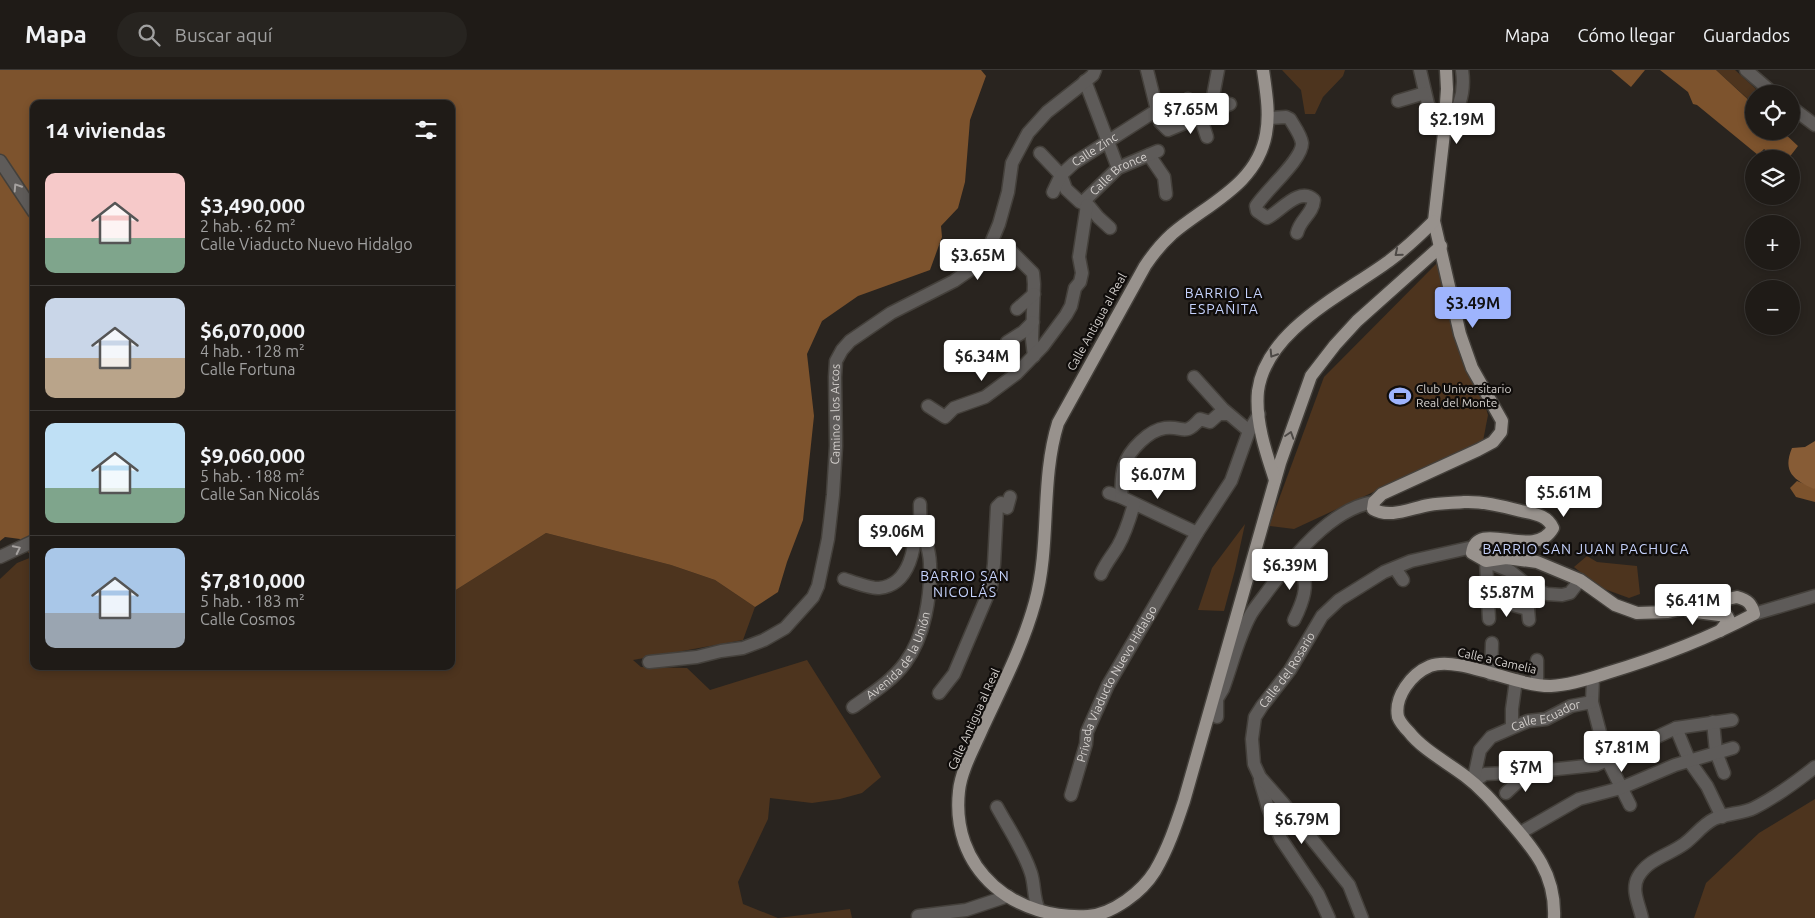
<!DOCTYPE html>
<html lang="es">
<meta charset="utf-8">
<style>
:root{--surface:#1f1b17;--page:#272420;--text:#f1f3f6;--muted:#a1a1a1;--line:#3c3936;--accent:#9eb4fd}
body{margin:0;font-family:Ubuntu,sans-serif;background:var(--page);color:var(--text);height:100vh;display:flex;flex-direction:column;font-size:19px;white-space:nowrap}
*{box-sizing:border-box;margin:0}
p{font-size:16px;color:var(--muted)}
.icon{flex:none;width:28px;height:28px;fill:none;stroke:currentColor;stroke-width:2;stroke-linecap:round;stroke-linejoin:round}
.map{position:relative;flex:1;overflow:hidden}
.drawer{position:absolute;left:30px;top:30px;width:425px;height:570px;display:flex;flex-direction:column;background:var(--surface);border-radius:10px;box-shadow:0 2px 8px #0003,0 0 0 1px var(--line)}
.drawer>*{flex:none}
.fabs{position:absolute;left:1745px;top:15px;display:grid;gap:10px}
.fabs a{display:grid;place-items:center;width:55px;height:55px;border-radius:50%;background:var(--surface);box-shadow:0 2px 8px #0003,0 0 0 1px var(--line);font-size:25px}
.price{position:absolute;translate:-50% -42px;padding:0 11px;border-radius:5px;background:#fff;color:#222;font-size:16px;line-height:32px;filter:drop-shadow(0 1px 2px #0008)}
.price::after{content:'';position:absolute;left:50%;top:30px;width:15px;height:11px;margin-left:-8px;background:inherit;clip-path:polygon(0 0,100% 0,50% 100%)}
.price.active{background:var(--accent);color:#111}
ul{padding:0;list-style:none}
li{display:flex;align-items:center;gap:15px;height:125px;padding:0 15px}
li+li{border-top:1px solid var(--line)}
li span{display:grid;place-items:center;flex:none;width:140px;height:100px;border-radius:10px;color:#555}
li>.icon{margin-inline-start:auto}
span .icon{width:60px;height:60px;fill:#fffc;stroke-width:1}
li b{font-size:21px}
h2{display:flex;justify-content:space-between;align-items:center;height:60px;padding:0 15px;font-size:21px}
header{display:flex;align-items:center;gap:30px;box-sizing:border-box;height:70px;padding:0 25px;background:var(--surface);border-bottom:1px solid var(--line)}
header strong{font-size:24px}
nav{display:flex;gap:28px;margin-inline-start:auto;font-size:18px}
.search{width:350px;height:45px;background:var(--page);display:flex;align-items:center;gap:12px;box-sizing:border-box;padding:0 18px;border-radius:28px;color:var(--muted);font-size:19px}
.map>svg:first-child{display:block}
.green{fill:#4d341e}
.forest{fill:#7d532d}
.water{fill:#875c36}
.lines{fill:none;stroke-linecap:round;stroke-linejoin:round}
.minor-casing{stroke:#44403b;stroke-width:15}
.major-casing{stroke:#44403b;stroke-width:15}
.minor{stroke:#5e5b59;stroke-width:12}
.major{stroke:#98928d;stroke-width:12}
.oneway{stroke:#a5a19f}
.oneway2{stroke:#4d4946}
.labels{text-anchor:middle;stroke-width:4.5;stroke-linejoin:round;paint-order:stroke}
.street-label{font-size:12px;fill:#d4d0cd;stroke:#100d0b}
.poi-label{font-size:12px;fill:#d4d0cd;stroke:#100d0b;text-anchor:start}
.neighbourhood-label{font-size:14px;letter-spacing:1px;fill:#c6d3fd;stroke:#100d0b}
</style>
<header>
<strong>Mapa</strong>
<div class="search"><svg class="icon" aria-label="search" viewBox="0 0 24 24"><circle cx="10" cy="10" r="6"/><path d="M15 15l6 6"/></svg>Buscar aquí</div>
<nav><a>Mapa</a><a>Cómo llegar</a><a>Guardados</a></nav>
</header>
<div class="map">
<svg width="1815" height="848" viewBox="0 0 1815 848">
<rect width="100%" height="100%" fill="#29241f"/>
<g class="green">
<polygon points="1282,0 1345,0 1343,6 1323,27 1315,44 1305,44 1301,20"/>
<polygon points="1716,0 1735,0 1756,19 1748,29"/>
<polygon points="1442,188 1488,345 1483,371 1294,459 1269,456 1324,307"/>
<polygon points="1245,454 1235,500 1224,541 1198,540 1212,498"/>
<polygon points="546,463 671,495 715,510 755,537 743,570 633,590 641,597 687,598 710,620 807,590 881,707 862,723 840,729 812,733 770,728 768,749 738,812 743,834 778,848 850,839 852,848 0,848 0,509 17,493 32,487 34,491 34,596 451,596 451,523"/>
<polygon points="1587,486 1597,492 1637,496 1640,524 1629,528 1599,517 1574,497"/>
<polygon points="1815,729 1815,848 1694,848 1706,813 1759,763"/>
</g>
<g class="forest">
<polygon points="0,0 981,0 986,6 970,50 965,112 958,138 941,156 942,167 930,200 858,226 822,251 807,284 814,346 803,450 787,492 778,522 755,537 715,510 671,495 546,463 451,523 451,34 34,34 34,491 20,469 5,467 0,471"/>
<polygon points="1611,0 1645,0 1631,17"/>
<polygon points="1660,0 1716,0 1754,35 1754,61 1782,61 1798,76 1788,89 1778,89 1764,79 1758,85 1697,35 1693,34 1688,22"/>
<polygon points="1797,411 1815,418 1815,432 1796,427 1790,418"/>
</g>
<path class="water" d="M1815,371V418L1814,419C1794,410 1782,402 1792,378L1805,377Z"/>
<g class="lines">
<g class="minor-casing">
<g id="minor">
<polyline points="1147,0 1160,52 1168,60 1230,34"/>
<path d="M1420,0L1428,34L1444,63C1457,42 1466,26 1462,0"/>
<polyline points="1746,0 1774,24"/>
<polyline points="1085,11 1118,98"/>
<polyline points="1188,29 1203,45"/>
<polyline points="1398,31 1425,23"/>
<polyline points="1791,37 1815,55"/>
<polyline points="1208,43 1211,37 1218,0"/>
<polyline points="1200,46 1207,67"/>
<path d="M1268,48L1286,47L1290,49C1294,56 1301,65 1302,73C1303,89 1266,120 1256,136L1257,141L1267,148C1280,142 1299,116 1314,130C1313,144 1300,149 1297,163"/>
<polyline points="1040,83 1061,105 1066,119 1080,132 1089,136 1098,147 1110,158"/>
<polyline points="1149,85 1164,107 1166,124"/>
<polyline points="0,91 34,142"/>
<path id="s1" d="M1053,122L1061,105L1074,93L1157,40"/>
<path id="s2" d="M1083,132L1118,98L1158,81"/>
<polyline points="1009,179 1033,203 1034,214 1032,269 1034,286"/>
<polyline points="1017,239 1034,224"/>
<polyline points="1007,272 1023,262 1033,252"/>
<polyline points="1194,307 1223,339 1249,361"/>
<polyline points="928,336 945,347 954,338 985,327 1016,304 1043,276 1066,245 1071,236 1075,218 1080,212 1082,203 1079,187 1087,135"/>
<polyline points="1109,423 1121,427 1197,463"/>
<path d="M1121,427C1122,417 1121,406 1124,396C1129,380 1149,360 1165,358C1185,356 1184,367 1200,349L1210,352L1219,344H1228"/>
<polyline points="0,487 34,471"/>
<path d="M1290,492C1294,497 1301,501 1303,507C1309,518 1299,540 1294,550"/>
<polyline points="1395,498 1403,510"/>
<path d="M1101,504C1105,494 1112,486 1118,476C1126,462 1130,448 1134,434"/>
<path d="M844,509C853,512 871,519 879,518C911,515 915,476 917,451"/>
<polyline points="1488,531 1498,531 1528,539"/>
<polyline points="1754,544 1815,526"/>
<polyline points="1489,549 1486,491 1510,501 1531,518 1547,524 1562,525 1570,523 1580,510"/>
<polyline points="1529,550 1528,539 1531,518"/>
<path id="s3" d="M649,592L697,587L721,581L743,578L764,570L785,558L813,527L818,516L828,469L833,425L836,376L835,307L836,291L842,280L850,271L891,243L954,211L974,197L989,178L999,154L1008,122L1012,93L1028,63L1047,42L1080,16L1093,5L1095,0"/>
<polyline points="1491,604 1492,573"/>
<polyline points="1593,608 1592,632 1607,689 1630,735"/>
<polyline points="1537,614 1537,590"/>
<polyline points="939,623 954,604 991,517 994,494 997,437 1001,433 1007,438 1010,427"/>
<path id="s4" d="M853,637C871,624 892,611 905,593C925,566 931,526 930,494C930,480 924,467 921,453C920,447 920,440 920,434"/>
<path d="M1217,647V629L1223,619C1232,595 1238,567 1251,544C1256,536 1262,529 1267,522C1292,488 1330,439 1374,432"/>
<polyline points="1713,652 1716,682 1724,703"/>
<polyline points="1512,657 1512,639 1516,610"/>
<polyline points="1676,658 1690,692 1707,716 1722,747"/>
<polyline points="1260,710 1268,738 1281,769 1318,824 1329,848"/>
<polyline points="1473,712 1485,704 1528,702 1596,695 1676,658 1732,650"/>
<path id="s5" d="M1473,712L1480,680L1491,667L1528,651L1546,649L1571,636L1592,632"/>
<polyline points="1506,723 1528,702"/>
<path id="s6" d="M1071,725L1086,674L1087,662L1108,615L1197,463L1231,411L1249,361L1259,344"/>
<path d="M997,737C1009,759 1023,779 1031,803C1035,815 1033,828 1039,840"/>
<polyline points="1525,760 1579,729 1621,718 1675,695 1733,678"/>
<polyline points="918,846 966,840 1008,826"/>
<path id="s7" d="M1362,848L1349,815L1283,733L1260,707L1254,694L1252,669L1255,647L1262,636L1290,600L1322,546L1339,530L1384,502L1411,491L1473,477"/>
<path d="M1642,848C1639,834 1631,820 1638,807C1648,789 1669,785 1684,774C1695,766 1702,755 1714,749C1726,743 1742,744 1754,738C1776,727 1796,712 1815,697"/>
</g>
</g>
<g class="major-casing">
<g id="major">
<path d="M1263,0C1266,21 1270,43 1266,64C1257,115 1207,134 1172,164C1162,173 1153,184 1145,196L1058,353C1040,411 1051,474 1035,532C1023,576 1002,616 983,657C975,676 961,700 959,721C955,757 966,791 994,816C1019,838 1054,848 1088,846C1113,844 1142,822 1155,801C1168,779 1176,755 1184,731L1280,393L1311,306L1335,275L1357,251L1441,176"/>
<path d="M1446,0L1447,19L1444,63L1434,151L1460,264L1472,298L1502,351L1501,362L1493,372L1478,380L1382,424L1374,432L1373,439C1390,449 1411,438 1429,435C1441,433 1453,433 1464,432C1483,431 1503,436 1521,441C1535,444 1547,445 1553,458C1534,492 1477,447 1472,483L1486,491L1506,488L1537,492L1580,510L1615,535L1637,543L1668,542L1737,527C1748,530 1752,534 1754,544C1707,569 1657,588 1607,603C1589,609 1570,615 1551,616C1517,617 1458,585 1430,596C1411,604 1394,627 1398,647C1400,652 1405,658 1409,662C1422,679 1448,693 1465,706C1481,718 1493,732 1505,746C1533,778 1556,803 1554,848"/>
<path d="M1275,410C1266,383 1255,351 1258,321C1266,260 1344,224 1389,191C1405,179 1420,165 1434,151"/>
<polyline points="1689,541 1727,546 1729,550 1720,561"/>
</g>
</g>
<use href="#minor" class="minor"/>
<use href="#major" class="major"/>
</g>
<defs><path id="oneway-chevron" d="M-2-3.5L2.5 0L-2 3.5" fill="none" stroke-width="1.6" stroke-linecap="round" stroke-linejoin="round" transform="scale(1.25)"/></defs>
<g class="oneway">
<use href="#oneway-chevron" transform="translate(17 117) rotate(-123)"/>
<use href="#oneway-chevron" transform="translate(17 479) rotate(-26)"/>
</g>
<g class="oneway2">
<use href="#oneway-chevron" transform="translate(1398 183) rotate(140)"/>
<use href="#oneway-chevron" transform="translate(1273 284) rotate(122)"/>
<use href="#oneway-chevron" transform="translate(1290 365) rotate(-72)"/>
</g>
<defs>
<g id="stadium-bare" transform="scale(1.725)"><path d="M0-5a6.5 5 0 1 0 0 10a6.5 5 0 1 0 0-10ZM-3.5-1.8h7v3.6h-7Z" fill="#9eb4fd" stroke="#100d0b" stroke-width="2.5" paint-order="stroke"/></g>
</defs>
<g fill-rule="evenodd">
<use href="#stadium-bare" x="1400" y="326"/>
</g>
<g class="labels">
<g class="street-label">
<text dy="4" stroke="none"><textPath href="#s1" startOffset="61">Calle Zinc</textPath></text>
<text dy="4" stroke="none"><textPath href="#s2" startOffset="46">Calle Bronce</textPath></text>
<text transform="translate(1097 252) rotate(-61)" y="4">Calle Antigua al Real</text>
<text dy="4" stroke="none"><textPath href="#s3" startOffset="369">Camino a los Arcos</textPath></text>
<text dy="4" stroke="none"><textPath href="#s4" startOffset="71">Avenida de la Unión</textPath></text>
<text transform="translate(1497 591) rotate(13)" y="4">Calle a Camelia</text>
<text dy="4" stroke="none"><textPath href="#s7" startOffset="294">Calle del Rosario</textPath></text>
<text dy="4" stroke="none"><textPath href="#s6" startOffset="121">Privada Viaducto Nuevo Hidalgo</textPath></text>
<text dy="4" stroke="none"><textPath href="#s5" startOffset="109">Calle Ecuador</textPath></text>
<text transform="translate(974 649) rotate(-66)" y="4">Calle Antigua al Real</text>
</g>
<g class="poi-label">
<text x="1416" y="323">Club Universitario<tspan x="1416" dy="14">Real del Monte</tspan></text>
</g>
<g class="neighbourhood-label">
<text x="1224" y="228">BARRIO LA<tspan x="1224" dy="16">ESPAÑITA</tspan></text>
<text x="1586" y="484">BARRIO SAN JUAN PACHUCA</text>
<text x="965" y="511">BARRIO SAN<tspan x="965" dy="16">NICOLÁS</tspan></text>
</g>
</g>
</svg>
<div class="fabs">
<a><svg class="icon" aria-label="locate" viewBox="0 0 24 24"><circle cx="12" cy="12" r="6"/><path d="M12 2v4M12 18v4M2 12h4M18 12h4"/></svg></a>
<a><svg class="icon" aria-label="layers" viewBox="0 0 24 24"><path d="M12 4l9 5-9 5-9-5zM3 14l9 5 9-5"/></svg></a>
<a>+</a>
<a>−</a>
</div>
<b class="price" style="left:1191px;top:65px">$7.65M</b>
<b class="price" style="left:1457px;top:75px">$2.19M</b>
<b class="price" style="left:978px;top:211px">$3.65M</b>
<b class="price active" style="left:1473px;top:259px">$3.49M</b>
<b class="price" style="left:982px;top:312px">$6.34M</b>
<b class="price" style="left:1158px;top:430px">$6.07M</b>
<b class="price" style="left:1564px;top:448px">$5.61M</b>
<b class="price" style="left:897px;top:487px">$9.06M</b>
<b class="price" style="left:1290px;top:521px">$6.39M</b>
<b class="price" style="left:1507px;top:548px">$5.87M</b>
<b class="price" style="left:1693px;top:556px">$6.41M</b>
<b class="price" style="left:1622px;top:703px">$7.81M</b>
<b class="price" style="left:1526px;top:723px">$7M</b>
<b class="price" style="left:1302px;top:775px">$6.79M</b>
<section class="drawer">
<h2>14 viviendas<svg class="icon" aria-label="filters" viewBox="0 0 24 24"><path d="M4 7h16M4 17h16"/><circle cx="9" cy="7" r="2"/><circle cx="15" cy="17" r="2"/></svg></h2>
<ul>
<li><span style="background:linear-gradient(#f6c9c9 65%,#7fa58c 0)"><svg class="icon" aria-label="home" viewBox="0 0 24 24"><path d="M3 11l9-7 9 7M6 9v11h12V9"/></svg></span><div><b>$3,490,000</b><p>2 hab. · 62 m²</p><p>Calle Viaducto Nuevo Hidalgo</p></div></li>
<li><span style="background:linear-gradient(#c9d6e8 60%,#b9a48a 0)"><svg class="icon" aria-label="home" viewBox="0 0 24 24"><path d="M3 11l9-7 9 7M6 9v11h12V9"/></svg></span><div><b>$6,070,000</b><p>4 hab. · 128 m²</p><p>Calle Fortuna</p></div></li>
<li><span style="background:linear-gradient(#bfe0f5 65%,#7fa58c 0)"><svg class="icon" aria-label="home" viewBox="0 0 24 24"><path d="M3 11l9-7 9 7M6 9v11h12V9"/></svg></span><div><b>$9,060,000</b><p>5 hab. · 188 m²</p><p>Calle San Nicolás</p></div></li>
<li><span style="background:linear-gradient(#a9c7e8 65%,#9aa5b1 0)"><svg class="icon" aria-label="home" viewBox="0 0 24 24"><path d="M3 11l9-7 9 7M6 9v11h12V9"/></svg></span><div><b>$7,810,000</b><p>5 hab. · 183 m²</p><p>Calle Cosmos</p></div></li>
</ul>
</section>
</div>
